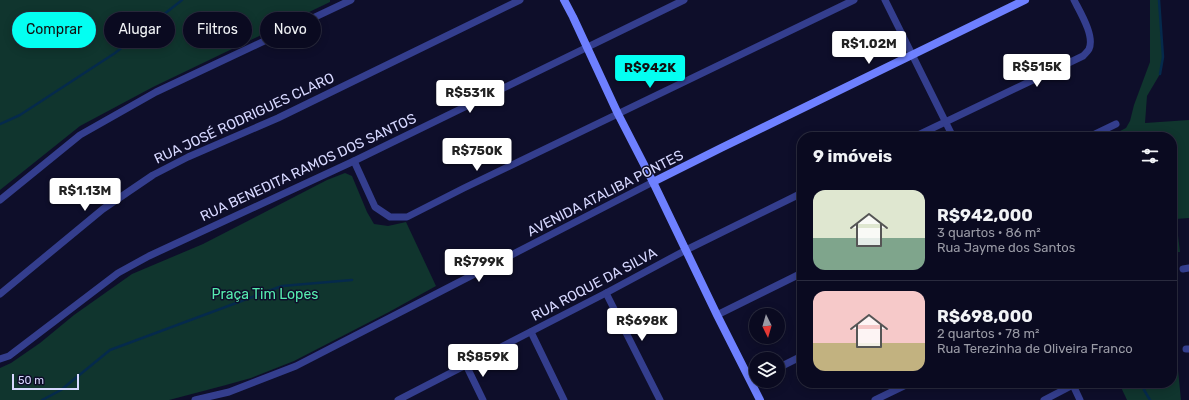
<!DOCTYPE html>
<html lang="pt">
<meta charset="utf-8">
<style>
:root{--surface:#0a0a20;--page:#18182d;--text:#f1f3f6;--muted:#999aa5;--line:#2a2b3e;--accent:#03fff2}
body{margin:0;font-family:Rubik,sans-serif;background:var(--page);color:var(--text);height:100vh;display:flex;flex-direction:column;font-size:15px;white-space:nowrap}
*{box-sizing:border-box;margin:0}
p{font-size:13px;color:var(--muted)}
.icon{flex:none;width:22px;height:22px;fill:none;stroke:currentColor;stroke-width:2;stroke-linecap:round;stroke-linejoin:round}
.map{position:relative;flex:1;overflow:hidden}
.details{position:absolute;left:797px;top:132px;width:380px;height:256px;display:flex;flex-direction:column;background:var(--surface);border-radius:16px;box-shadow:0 2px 10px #0003,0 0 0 1px var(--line)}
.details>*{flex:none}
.hud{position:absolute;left:12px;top:12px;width:380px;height:36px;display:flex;gap:8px}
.needle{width:26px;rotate:175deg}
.tools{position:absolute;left:749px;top:308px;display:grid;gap:8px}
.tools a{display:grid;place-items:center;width:36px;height:36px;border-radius:50%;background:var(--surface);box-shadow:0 2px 10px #0003,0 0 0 1px var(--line);font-size:20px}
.scale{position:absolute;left:12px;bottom:10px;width:67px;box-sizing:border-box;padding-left:4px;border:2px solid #d7d8ff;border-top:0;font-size:11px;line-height:14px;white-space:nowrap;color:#d7d8ff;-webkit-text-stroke:3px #0e0e2a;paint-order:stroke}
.price{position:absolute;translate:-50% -34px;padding:0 9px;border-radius:4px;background:#fff;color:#222;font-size:13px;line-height:26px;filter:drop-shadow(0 1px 2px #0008)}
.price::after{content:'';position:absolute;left:50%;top:24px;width:12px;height:9px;margin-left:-6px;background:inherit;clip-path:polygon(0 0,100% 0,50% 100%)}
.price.current{background:var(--accent);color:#111}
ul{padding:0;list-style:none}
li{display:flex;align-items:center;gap:12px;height:100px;padding:0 16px}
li+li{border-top:1px solid var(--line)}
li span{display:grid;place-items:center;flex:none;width:112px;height:80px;border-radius:12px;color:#555}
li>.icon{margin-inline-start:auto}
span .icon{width:48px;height:48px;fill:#fffc;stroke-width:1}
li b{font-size:17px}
h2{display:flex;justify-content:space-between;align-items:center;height:48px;padding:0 16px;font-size:17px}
.tag{padding:0 14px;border-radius:18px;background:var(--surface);box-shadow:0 2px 10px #0003,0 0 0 1px var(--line);font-size:14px;line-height:36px}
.tag.current{background:var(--accent);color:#111}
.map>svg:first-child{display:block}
.green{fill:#10352e}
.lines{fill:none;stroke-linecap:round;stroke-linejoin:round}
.stream{stroke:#052a4c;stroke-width:2.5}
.street{stroke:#343e8e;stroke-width:7}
.secondary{stroke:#6e80ff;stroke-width:8}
.labels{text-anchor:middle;stroke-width:3;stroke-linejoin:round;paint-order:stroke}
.street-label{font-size:14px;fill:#d7d8ff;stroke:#0e0e2a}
.park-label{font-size:14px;fill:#56ecaf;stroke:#0e0e2a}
</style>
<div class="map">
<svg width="1189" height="400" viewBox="0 0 1189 400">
<rect width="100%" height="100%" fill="#0e0e2a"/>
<g class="green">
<polygon points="0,0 330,0 330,2 153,87 80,126 0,190"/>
<polygon points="1150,0 1159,0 1163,57 1160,74 1147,96 1145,123 1189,120 1189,218 1176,219 1180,252 1172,252 1172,137 1105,137 1114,132 1120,131 1126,128 1130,121 1134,105 1150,62"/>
<polygon points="345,173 352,176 367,212 374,224 388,226 406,222 436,286 389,312 294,361 251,378 226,385 169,400 0,400 0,368 11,363 40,343 74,315 132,274 203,244 327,180"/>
<polygon points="1172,310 1181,400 1127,400 1119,383 1172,383"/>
</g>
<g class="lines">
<g class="stream">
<polyline points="1159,0 1163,57 1160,74"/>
<polyline points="0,124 20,115 115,53 182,0"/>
<polyline points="1146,383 1144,390 1150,400"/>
<polyline points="42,400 61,390 110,350 282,286 352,280"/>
</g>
<g class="street">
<polyline points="885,0 953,137"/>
<path d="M914,137L1083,56C1085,54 1088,51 1089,49C1095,36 1080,12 1074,0"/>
<polyline points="1089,137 1116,124"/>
<polyline points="354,161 375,207 390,217 407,217 464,188 854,0"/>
<polyline points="0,200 80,135 156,92 351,0"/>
<polyline points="1183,269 1189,268"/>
<polyline points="606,293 660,400"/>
<polyline points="0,294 103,209 153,175 188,157 278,118 520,0"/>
<polyline points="717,315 802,273"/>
<polyline points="531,332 564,400"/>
<polyline points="1186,349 1189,349"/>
<polyline points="0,359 9,356 118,273 149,256 354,161 684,0"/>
<polyline points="466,365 483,400"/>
<polyline points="778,368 802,356"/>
<polyline points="1072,383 1080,400"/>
<polyline points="195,400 229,392 296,366 653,182"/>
<polyline points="398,400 606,293 686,250 802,193"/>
<polyline points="875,400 910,383"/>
<polyline points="1044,400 1073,385"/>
</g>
<g class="secondary">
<polyline points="564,0 573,17 618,114 653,182 717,315 760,400"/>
<polyline points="653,182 721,148 1025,0"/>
</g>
</g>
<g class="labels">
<g class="street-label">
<text transform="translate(244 118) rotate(-25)" y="5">RUA JOSÉ RODRIGUES CLARO</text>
<text transform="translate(308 167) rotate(-25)" y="5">RUA BENEDITA RAMOS DOS SANTOS</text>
<text transform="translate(605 193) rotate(-27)" y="5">AVENIDA ATALIBA PONTES</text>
<text transform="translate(594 284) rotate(-28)" y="5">RUA ROQUE DA SILVA</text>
</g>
<g class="park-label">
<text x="265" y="299">Praça Tim Lopes</text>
</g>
</g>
</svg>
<div class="tools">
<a><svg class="needle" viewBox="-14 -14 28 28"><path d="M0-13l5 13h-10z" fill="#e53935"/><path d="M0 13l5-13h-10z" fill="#999aa5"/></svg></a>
<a><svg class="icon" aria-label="layers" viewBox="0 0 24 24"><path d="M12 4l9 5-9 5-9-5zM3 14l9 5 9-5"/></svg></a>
</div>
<div class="scale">50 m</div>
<b class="price" style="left:869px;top:65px">R$1.02M</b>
<b class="price" style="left:1037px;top:88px">R$515K</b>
<b class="price current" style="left:650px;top:89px">R$942K</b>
<b class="price" style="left:470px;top:114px">R$531K</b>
<b class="price" style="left:477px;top:172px">R$750K</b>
<b class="price" style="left:85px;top:212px">R$1.13M</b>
<b class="price" style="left:479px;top:283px">R$799K</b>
<b class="price" style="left:642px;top:342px">R$698K</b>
<b class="price" style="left:483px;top:378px">R$859K</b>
<div class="hud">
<a class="tag current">Comprar</a>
<a class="tag">Alugar</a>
<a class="tag">Filtros</a>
<a class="tag">Novo</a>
</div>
<section class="details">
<h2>9 imóveis<svg class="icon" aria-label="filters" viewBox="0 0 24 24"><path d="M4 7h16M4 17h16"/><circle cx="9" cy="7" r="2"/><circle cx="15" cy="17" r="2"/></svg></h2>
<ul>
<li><span style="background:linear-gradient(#dfe7d0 60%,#7fa58c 0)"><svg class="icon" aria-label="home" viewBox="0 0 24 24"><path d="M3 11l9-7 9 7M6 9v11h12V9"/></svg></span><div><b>R$942,000</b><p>3 quartos · 86 m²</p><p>Rua Jayme dos Santos</p></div></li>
<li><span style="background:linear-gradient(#f6c9c9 65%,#c2b280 0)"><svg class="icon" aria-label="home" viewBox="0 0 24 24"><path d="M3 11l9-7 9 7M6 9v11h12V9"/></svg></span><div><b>R$698,000</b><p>2 quartos · 78 m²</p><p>Rua Terezinha de Oliveira Franco</p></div></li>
</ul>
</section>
</div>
